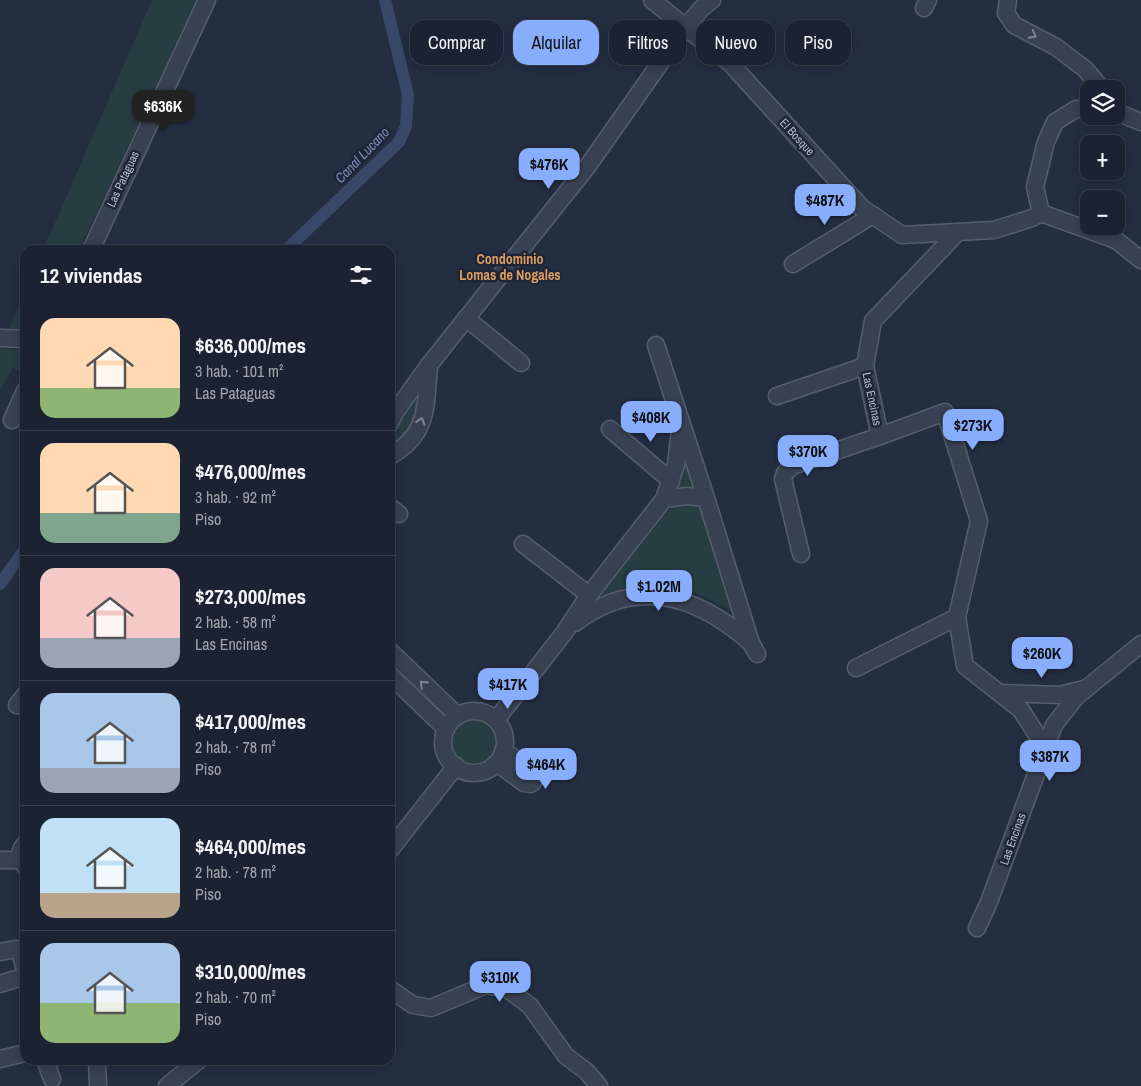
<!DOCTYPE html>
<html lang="es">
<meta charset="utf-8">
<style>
:root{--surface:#1b2231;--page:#242a39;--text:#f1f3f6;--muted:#a0a4ab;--line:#393f4d;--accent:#88adfd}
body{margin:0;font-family:"Archivo Narrow",sans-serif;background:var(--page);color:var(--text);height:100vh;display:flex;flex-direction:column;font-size:19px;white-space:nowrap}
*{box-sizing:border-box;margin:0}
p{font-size:16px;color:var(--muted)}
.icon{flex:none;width:28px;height:28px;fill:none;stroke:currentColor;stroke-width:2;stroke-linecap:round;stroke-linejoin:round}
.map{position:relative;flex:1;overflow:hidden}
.side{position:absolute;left:20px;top:245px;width:375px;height:820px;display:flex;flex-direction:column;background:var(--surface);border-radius:15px;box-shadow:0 2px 12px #0003,0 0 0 1px var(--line)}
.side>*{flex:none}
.top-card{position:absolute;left:410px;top:20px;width:475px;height:45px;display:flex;gap:10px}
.fabs{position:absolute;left:1080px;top:80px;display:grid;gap:10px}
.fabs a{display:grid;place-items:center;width:45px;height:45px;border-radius:10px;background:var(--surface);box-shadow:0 2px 12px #0003,0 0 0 1px var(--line);font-size:25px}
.price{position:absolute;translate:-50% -42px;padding:0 11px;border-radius:10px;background:var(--accent);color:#111;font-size:16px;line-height:32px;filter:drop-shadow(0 1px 2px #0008)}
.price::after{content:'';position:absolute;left:50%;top:30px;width:15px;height:11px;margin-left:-8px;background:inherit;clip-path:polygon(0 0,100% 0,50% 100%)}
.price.current{background:#222;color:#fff}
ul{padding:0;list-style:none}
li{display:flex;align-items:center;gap:15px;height:125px;padding:0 20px}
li+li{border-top:1px solid var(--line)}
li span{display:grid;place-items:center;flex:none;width:140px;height:100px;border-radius:15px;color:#555}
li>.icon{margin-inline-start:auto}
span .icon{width:60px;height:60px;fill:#fffc;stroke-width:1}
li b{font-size:21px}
h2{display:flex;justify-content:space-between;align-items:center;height:60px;padding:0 20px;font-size:21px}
.pill{padding:0 18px;border-radius:15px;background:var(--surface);box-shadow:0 2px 12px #0003,0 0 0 1px var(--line);font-size:18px;line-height:45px}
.pill.current{background:var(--accent);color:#111}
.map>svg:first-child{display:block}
.green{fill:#263d42}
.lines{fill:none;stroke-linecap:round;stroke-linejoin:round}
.canal{stroke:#374869;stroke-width:12}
.minor-casing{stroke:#565e6e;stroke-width:19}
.minor{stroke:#384151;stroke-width:16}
.oneway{stroke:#7d8594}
.labels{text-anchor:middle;stroke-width:5;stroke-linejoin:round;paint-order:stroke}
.street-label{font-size:12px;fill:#b5bccb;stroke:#1d2536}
.water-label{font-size:14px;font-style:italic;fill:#7b8fb4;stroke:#1d2536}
.neighbourhood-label{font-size:14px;font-weight:bold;fill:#db9e60;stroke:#1d2536}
</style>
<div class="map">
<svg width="1141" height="1086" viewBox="0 0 1141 1086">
<rect width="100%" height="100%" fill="#242e41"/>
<g class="green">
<polygon points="152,0 197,0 79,250 43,250"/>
<polygon points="25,292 25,329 9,329"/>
<polygon points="0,349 25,350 24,373 13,368 0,390"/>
<path d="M415,400L418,401C413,428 412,431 391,447C387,428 402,412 415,400Z"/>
<polygon points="684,461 685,461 695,488 694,489 679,489 677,487"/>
<path d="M690,505L702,508L735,613C702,592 666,580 626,588C617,590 609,595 600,596V595L666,512L676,506Z"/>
<circle cx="474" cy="741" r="25"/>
</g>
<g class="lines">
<g class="canal">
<polyline points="286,250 399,142 406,126 408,95 385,0"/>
<polyline points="0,584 25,549"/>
</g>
<g class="minor-casing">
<g id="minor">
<polyline points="652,0 731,64 862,208 902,235 994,230 1032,218 1041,213 1035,187 1046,142 1055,122 1076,109 1089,109"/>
<polyline points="1008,0 1006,13 1014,25 1056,47 1085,69 1102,89"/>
<polyline points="924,8 928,0"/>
<polyline points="1116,112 1141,122"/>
<polyline points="1041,213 1116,240 1141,260"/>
<polyline points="958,232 873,321 865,366 880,436 945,412 979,521 957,617 965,666 1021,710 1046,749"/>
<polyline points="91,250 207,0"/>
<polyline points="793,264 873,215"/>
<polyline points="466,318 521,363"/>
<polyline points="0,338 25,339"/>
<polyline points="656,345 706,498 751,643 757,654"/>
<polyline points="777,396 865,366"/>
<polyline points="12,420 25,391"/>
<polyline points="390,423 396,411 429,365 587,167 685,28 701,9 712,0"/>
<polyline points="610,429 671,481"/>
<path d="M390,456C429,434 425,407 429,367"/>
<polyline points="664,499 687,496 706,498"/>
<polyline points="390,507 399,514"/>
<polyline points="523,544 589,595"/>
<polyline points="801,554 783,479 785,473 792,466 880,436"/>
<path d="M575,623C636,576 697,595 751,643"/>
<polyline points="390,651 458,716"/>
<polyline points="856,668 957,617"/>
<polyline points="390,675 446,729"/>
<polyline points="1000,693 1059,695 1084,689"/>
<polyline points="17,705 25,695"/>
<circle cx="474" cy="742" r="31"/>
<polyline points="496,720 564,633 589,595 664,499 676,465 681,421"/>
<polyline points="497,763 524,783 530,784 533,782 535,775 531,769 503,751"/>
<path d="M25,844C19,851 18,859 25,866"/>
<polyline points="390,850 456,766"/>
<polyline points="0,860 21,860"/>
<polyline points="977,928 989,902 1054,725 1076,697 1141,644"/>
<polyline points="0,952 16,949 20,952 25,969"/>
<polyline points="0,984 25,976"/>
<polyline points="390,989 413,1005 431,1008 486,985 506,988 530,1006 566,1056 586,1071 599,1086"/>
<polyline points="0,1059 25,1053"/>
<polyline points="45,1060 52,1079"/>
<polyline points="97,1060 98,1086"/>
<polyline points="167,1086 199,1060"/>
</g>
</g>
<use href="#minor" class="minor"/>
</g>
<defs><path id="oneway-chevron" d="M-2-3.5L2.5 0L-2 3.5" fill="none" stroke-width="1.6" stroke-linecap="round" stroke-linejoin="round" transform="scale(1.25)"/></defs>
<g class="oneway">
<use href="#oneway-chevron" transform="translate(1033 35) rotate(27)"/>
<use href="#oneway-chevron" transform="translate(421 421) rotate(-73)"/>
<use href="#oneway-chevron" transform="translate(423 684) rotate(-136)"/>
</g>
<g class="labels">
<g class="street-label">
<text transform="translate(797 137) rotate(48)" y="4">El Bosque</text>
<text transform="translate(123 179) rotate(-65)" y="4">Las Pataguas</text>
<text transform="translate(872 399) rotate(78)" y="4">Las Encinas</text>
<text transform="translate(1013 839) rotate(-70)" y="4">Las Encinas</text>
</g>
<g class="water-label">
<text transform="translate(362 155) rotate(-46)" y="5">Canal Lucano</text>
</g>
<g class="neighbourhood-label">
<text x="510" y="264">Condominio<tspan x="510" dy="16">Lomas de Nogales</tspan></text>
</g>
</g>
</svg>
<div class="fabs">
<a><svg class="icon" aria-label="layers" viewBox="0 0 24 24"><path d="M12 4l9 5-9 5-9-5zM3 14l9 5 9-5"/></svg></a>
<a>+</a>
<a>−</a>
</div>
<b class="price current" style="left:163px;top:132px">$636K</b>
<b class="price" style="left:549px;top:190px">$476K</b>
<b class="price" style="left:825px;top:226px">$487K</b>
<b class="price" style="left:651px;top:443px">$408K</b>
<b class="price" style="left:973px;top:451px">$273K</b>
<b class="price" style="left:808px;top:477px">$370K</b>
<b class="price" style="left:659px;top:612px">$1.02M</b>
<b class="price" style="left:1042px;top:679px">$260K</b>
<b class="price" style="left:508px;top:710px">$417K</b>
<b class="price" style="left:1050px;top:782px">$387K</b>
<b class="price" style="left:546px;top:790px">$464K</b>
<b class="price" style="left:500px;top:1003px">$310K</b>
<div class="top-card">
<a class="pill">Comprar</a>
<a class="pill current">Alquilar</a>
<a class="pill">Filtros</a>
<a class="pill">Nuevo</a>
<a class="pill">Piso</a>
</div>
<section class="side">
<h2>12 viviendas<svg class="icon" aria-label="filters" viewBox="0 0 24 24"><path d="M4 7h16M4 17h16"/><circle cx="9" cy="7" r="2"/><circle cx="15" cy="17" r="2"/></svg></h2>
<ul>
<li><span style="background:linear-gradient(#ffd9b3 70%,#8fb573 0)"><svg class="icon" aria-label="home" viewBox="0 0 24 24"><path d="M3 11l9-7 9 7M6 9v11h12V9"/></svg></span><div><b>$636,000/mes</b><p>3 hab. · 101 m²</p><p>Las Pataguas</p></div></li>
<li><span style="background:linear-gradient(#ffd9b3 70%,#7fa58c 0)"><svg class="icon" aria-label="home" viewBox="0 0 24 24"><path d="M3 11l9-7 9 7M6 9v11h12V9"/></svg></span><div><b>$476,000/mes</b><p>3 hab. · 92 m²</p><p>Piso</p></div></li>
<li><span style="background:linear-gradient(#f6c9c9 70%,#9aa5b1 0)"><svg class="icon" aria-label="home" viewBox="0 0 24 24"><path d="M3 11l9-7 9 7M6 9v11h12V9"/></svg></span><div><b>$273,000/mes</b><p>2 hab. · 58 m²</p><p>Las Encinas</p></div></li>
<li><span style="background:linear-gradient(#a9c7e8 75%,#9aa5b1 0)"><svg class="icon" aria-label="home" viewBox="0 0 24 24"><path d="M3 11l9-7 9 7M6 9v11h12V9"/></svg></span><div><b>$417,000/mes</b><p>2 hab. · 78 m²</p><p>Piso</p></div></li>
<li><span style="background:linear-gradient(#bfe0f5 75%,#b9a48a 0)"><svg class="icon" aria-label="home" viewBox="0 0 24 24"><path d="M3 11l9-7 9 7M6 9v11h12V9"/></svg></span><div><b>$464,000/mes</b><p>2 hab. · 78 m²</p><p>Piso</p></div></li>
<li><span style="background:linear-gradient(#a9c7e8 60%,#8fb573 0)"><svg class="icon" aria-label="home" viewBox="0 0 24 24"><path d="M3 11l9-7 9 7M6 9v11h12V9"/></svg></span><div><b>$310,000/mes</b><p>2 hab. · 70 m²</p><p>Piso</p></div></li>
</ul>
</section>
</div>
